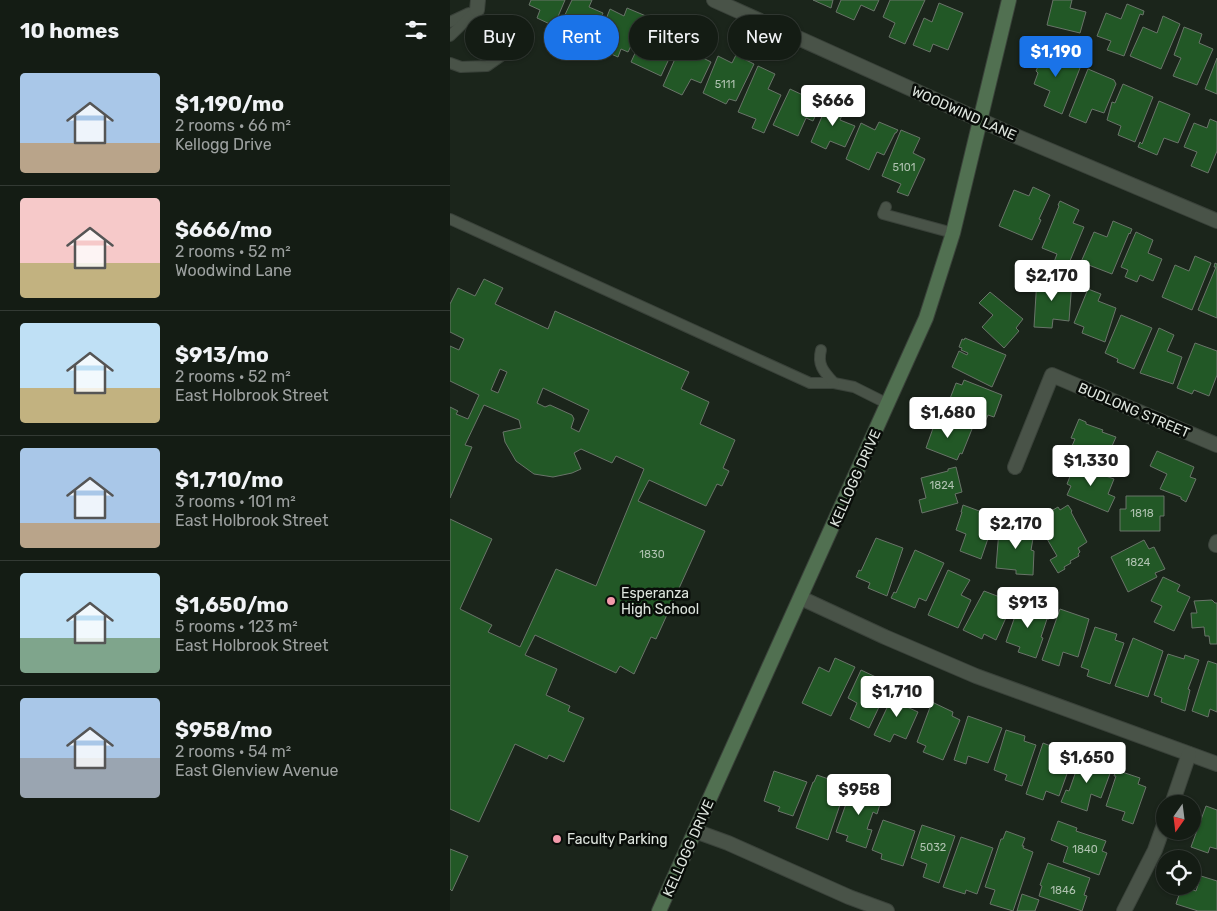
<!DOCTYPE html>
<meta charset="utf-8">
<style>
:root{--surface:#141c14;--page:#1d251d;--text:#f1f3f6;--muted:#9da1a0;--line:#333a34;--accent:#1a73e8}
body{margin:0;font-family:Rubik,sans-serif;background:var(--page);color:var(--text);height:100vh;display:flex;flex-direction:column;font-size:19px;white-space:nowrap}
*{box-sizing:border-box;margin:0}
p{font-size:16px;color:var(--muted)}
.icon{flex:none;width:28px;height:28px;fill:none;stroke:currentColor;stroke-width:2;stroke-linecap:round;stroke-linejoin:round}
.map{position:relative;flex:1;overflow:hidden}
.panel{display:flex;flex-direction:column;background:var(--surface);width:450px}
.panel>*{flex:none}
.hud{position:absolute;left:15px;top:15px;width:475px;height:45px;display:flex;gap:10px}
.needle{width:32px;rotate:194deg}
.fabs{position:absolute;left:706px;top:795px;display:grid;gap:10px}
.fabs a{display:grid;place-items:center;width:45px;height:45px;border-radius:50%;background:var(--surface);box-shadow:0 1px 4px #0004,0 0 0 1px var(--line);font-size:25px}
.price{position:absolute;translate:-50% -42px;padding:0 11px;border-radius:5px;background:#fff;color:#222;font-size:16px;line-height:32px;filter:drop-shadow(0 1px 2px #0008)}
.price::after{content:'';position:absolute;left:50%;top:30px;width:15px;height:11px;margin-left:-8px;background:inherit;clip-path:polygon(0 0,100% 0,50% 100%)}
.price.current{background:var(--accent);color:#fff}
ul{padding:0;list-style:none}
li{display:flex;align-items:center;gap:15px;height:125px;padding:0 20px}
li+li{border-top:1px solid var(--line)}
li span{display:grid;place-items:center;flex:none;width:140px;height:100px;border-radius:5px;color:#555}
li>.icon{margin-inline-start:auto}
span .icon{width:60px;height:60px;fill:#fffc;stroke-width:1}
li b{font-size:21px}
h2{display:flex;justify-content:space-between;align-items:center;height:60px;padding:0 20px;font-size:21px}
.chip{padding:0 18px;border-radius:22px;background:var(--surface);box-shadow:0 1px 4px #0004,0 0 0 1px var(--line);font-size:18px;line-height:45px}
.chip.current{background:var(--accent);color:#fff}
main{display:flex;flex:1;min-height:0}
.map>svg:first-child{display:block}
.building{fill:#225826;stroke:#697469;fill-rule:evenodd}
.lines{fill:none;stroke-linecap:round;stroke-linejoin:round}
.service-casing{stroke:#3a423a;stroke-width:12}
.minor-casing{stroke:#3a423a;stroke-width:16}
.secondary-casing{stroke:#3a423a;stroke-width:16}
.service{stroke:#495348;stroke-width:10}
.minor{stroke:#495348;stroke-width:14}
.secondary{stroke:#517051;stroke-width:14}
.poi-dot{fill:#f39aaa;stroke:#090d09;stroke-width:2}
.labels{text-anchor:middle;stroke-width:5;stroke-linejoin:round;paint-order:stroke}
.number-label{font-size:11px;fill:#afc2b0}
.street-label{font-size:14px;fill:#dee5de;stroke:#090d09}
.poi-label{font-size:14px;fill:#dee5de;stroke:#090d09;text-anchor:start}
</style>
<main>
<section class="panel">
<h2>10 homes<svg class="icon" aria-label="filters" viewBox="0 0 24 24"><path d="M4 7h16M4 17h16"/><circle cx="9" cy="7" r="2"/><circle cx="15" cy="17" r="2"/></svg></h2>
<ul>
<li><span style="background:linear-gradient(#a9c7e8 70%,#b9a48a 0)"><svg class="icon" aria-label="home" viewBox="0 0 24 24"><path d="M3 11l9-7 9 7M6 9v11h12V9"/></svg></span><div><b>$1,190/mo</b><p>2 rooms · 66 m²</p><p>Kellogg Drive</p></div></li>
<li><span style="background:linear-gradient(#f6c9c9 65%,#c2b280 0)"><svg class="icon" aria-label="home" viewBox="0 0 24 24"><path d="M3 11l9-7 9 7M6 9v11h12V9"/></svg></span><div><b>$666/mo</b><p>2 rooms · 52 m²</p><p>Woodwind Lane</p></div></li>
<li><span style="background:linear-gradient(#bfe0f5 65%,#c2b280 0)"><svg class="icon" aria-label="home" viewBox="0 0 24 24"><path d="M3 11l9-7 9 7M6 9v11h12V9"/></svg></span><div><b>$913/mo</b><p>2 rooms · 52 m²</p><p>East Holbrook Street</p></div></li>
<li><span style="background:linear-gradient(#a9c7e8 75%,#b9a48a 0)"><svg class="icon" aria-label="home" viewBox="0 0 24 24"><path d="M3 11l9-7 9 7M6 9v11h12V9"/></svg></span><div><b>$1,710/mo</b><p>3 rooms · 101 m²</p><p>East Holbrook Street</p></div></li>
<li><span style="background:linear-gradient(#bfe0f5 65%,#7fa58c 0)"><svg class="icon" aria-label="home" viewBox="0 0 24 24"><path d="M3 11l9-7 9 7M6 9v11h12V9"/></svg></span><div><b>$1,650/mo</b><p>5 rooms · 123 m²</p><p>East Holbrook Street</p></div></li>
<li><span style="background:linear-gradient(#a9c7e8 60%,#9aa5b1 0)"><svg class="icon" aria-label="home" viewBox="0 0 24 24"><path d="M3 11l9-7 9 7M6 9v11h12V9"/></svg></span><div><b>$958/mo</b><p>2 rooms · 54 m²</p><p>East Glenview Avenue</p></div></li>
</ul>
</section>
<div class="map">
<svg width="767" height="911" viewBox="0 0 767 911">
<rect width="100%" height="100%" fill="#1b251b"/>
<g class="building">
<polygon points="81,0 115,0 104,26 87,18 90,10 79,5"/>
<polygon points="122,0 142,0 139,7 153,13 144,34 113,19"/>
<polygon points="363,0 383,0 381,8"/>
<polygon points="391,0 429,0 424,11 411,5 404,20 386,12"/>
<polygon points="440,0 475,0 455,44 439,37 445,23 433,17"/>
<polygon points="603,0 622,0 620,8 636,12 630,33 597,25"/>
<polygon points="489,3 513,13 498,50 483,44 480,52 463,45 474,18 482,22"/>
<polygon points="677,4 694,11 693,15 690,14 674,56 657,50 661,41 647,36 656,13 671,19"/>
<polygon points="177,8 196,16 178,52 171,49 168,57 145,47 160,9 174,16"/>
<polygon points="713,16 730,24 711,69 680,56 693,27 707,33"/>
<polygon points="200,17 218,25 212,40 225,46 211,76 181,62 200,21 198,21"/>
<polygon points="734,27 752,34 749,43 763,49 747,85 723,76 731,58 724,55"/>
<polygon points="236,34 252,42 247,55 261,62 251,83 241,79 232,95 213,86"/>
<polygon points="600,45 615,52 612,60 630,68 612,114 594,106 600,91 584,84 588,73 586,71 597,46"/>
<polygon points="286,55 304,64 286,101 279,99 276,104 253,93 268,56 282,63"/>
<polygon points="767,58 767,94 755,89"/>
<polygon points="308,66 325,74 318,89 331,95 314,133 302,128 306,119 288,112"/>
<polygon points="638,69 664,80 666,84 654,113 642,109 636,123 619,116"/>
<polygon points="673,84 703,97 685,142 668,135 671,126 657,120 662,102 665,103"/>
<polygon points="358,87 375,95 363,121 356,118 348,136 323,125 340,89 355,96"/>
<polygon points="380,98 396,106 390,120 405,126 395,147 380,141 376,149 361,142"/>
<polygon points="709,101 740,114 728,143 714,138 707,155 688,147 690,142 692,144"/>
<polygon points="760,119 767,122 767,151 758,173 741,166 747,152 734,147 744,123 757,128"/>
<polygon points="429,122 448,130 446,133 445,133 434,155 427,152 419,170 396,159 411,123 425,130"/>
<polygon points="451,130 470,138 463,153 475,159 458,196 447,192 451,184 432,176"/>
<polygon points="583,187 600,195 589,219 591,220 582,240 549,226 564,190 579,196"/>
<polygon points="610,201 629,210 623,223 634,227 617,268 604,262 607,254 592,248 609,206 608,205"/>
<polygon points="663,221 682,229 680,234 679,233 662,274 631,262 644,232 657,237"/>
<polygon points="686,232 703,240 698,253 712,259 703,281 690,275 687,282 675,277 678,270 671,267"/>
<polygon points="745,256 761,263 742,310 712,297 725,265 739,271"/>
<polygon points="765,263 767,264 767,318 748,310 766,267 764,267"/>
<polygon points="587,278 622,281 619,321 603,319 602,328 584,327"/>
<path d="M34,279L53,288L45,304L98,329L105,311L239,372L231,389L259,402L250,424L285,440L273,468L279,471L272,486L267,484L256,506L199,480L188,501L255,531L206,639L201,637L184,674L170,666L166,673L85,635L75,655L107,669L96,695L120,706L118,711L134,718L114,762L99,755L97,759L65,744L29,822L0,809V519L42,539L10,609L42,625L38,632L70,647L106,569L146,586L194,469L166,456L162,463L131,449L124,453L131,469L122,473L103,477L84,474L66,461L55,442L53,432L71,428L69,420L34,405L15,445L22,447L0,498V407L8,411L6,414L18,419L29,395L0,381V346L9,350L14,339L0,332V304L8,288L25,296ZM50,369L57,372L48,393L41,390ZM93,388L139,410L129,432L121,428L124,419L122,415L100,405L95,407L87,403Z"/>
<polygon points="638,289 651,294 648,301 666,308 655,342 632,333 634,327 624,323"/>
<polygon points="540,292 573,319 566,328 569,331 554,348 532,327 543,315 529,303"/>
<polygon points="671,315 702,328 684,369 667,362 668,359 655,353"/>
<polygon points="709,328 724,335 717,351 732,357 723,384 690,373"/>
<polygon points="515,338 556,355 542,387 502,367 509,351 517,355 518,353 511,350 512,348 509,347 512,339 514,340"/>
<polygon points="745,343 767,351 767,375 759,396 744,390 742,394 727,388"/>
<polygon points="514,380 552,395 544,417 538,415 534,424 496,409 506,383 512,385"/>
<polygon points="487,417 516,428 516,427 522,429 512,454 510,453 507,460 476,448"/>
<polygon points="629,419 636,422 636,424 653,430 652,432 666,437 662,446 665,447 656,468 619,453 625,439 621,438"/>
<polygon points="707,451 744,467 740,477 746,479 736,502 731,499 731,497 710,489 717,474 700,466"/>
<polygon points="626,461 654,472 653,475 664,479 658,494 665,497 658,512 617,495 621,486 617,484"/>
<polygon points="506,467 512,492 505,494 508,503 472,513 469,500 476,498 471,478 498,471 498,469"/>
<polygon points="676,496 714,496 714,516 710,516 710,531 670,531 670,509 676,509"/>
<polygon points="513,505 532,512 531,516 544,521 531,559 510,551 516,534 506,530 512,512 511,512"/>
<polygon points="618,505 622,511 621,512 637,542 628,548 630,552 628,554 629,556 620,561 621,563 614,567 615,569 608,573 600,560 607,556 586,520 608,507 610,510"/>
<polygon points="565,525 585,527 581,550 584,551 583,575 566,574 566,570 546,568 549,530 565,532"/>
<polygon points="426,538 453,548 437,596 418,588 420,583 406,577 409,570 411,571"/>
<polygon points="694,540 699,549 704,547 715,569 705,573 707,577 678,592 661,557"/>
<polygon points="465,550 494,563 476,601 469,598 465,608 441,598 444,592 446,593"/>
<polygon points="498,570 520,580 511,595 521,600 508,628 478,615"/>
<polygon points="713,577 730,585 727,591 740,597 724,631 704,622 712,606 701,601"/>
<polygon points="534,591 563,602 546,640 534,634 532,639 513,630"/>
<polygon points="762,600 765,603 767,603 767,644 760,644 759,636 755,636 754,627 742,628 741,613 747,613 744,601"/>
<polygon points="570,602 602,612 599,619 597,619 591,637 593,638 586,658 568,652 570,647 556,642"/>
<polygon points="610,609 639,619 628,657 613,652 609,666 592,660"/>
<polygon points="645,627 667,634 665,640 674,643 660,684 637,676 639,670 631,667"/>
<polygon points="683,638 713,651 698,697 665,686"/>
<polygon points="718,654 734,659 735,655 749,660 738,689 740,690 735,711 711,702 712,698 704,695"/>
<polygon points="385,658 405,667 381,716 352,703 369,667 379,672"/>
<polygon points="758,661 767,664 767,712 760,709 758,717 742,711"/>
<polygon points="411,670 428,678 426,682 438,688 419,728 400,719 407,703 398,698"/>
<polygon points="446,689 462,695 457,707 468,712 456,739 444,734 440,742 424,735"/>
<polygon points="482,702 503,712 502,716 510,720 493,760 473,752 476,746 467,742"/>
<polygon points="518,716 552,728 538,763 518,756 516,764 504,760"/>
<polygon points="556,730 575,736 574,741 586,745 572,786 555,780 557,775 544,770"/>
<polygon points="593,743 611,750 606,766 618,771 609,796 596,791 593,800 576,794"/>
<polygon points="631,757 662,768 651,798 641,794 637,811 611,802 616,790 619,791"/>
<polygon points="666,770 690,778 688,784 696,787 683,824 672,820 675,812 656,806 666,776 664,776"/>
<polygon points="324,771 357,782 343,816 328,811 330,807 314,801"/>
<polygon points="367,775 396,785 393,793 394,793 378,840 346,828 363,782 364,782"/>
<polygon points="405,785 420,791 419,794 432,798 427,814 423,812 417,829 422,830 416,848 396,841 398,836 386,832 402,787 404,788"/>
<polygon points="756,806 767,810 767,849 760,847 758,853 741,847"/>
<polygon points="433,820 465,831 453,866 431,859 432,854 422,850"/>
<polygon points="608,821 627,828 626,831 656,841 652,851 657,853 649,875 613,862 618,847 601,840"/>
<polygon points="472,825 505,836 489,883 473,877 477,864 461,858"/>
<polygon points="556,831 575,838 572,846 574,846 573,848 583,852 563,911 540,904 545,890 535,887 551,839 553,839"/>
<polygon points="511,837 543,848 527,894 516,890 515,894 493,887"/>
<polygon points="0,849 18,856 2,891 0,889"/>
<polygon points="598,863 640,878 634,895 637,896 632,911 589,896 592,886 590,885"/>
<polygon points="751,876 767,881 767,911 748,911 726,904 732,886 746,891"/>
<polygon points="572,894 589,900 585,911 567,911"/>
</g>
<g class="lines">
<g class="service-casing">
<g id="service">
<polyline points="0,22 19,13"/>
<polyline points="0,36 27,10"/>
<polyline points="0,63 11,67 37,66 73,41"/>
<polyline points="436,207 433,214 503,233"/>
<polyline points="0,219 360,383 384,383 404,387 438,404"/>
<path d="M371,350C367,365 374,372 384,383"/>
</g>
</g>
<g class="minor-casing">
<g id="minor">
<polyline points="264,0 561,134 767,221"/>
<polyline points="27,10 28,0"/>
<polyline points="565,467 602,375 767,445"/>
<polyline points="766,545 767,542"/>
<polyline points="351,598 435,637 526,676 767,764"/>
<polyline points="722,804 739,754"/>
<polyline points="245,831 278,843 399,897 437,911"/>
<polyline points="674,911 705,850 715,822"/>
</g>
</g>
<g class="secondary-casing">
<polyline id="secondary" points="209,911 476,318 503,233 559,0"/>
</g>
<use href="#service" class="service"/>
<use href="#minor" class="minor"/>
<use href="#secondary" class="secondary"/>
</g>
<g class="poi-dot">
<circle cx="161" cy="601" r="5"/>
<circle cx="107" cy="839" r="5"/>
</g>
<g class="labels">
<g class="number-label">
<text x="275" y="88">5111</text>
<text x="454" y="171">5101</text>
<text x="492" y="489">1824</text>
<text x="692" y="517">1818</text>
<text x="202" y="558">1830</text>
<text x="688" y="566">1824</text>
<text x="483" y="851">5032</text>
<text x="635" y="853">1840</text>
<text x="613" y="894">1846</text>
</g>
<g class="street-label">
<text transform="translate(514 113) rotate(24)" y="5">WOODWIND LANE</text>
<text transform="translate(684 410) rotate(23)" y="5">BUDLONG STREET</text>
<text transform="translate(405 478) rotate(-66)" y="5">KELLOGG DRIVE</text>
<text transform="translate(238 848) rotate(-66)" y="5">KELLOGG DRIVE</text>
</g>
<g class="poi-label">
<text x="171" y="598">Esperanza<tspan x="171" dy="16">High School</tspan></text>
<text x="117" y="844">Faculty Parking</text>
</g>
</g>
</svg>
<div class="fabs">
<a><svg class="needle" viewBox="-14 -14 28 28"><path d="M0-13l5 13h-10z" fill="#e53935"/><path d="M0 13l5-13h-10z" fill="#9da1a0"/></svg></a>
<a><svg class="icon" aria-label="locate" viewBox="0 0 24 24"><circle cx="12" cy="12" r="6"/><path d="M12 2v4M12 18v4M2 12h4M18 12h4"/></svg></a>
</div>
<b class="price current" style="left:606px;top:78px">$1,190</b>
<b class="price" style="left:383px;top:127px">$666</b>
<b class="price" style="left:602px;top:302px">$2,170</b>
<b class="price" style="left:498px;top:439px">$1,680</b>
<b class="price" style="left:641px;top:487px">$1,330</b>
<b class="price" style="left:566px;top:550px">$2,170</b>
<b class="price" style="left:578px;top:629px">$913</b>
<b class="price" style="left:447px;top:718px">$1,710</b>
<b class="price" style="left:637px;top:784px">$1,650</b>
<b class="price" style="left:409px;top:816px">$958</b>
<div class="hud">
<a class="chip">Buy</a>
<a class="chip current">Rent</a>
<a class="chip">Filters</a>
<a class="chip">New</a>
</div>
</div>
</main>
